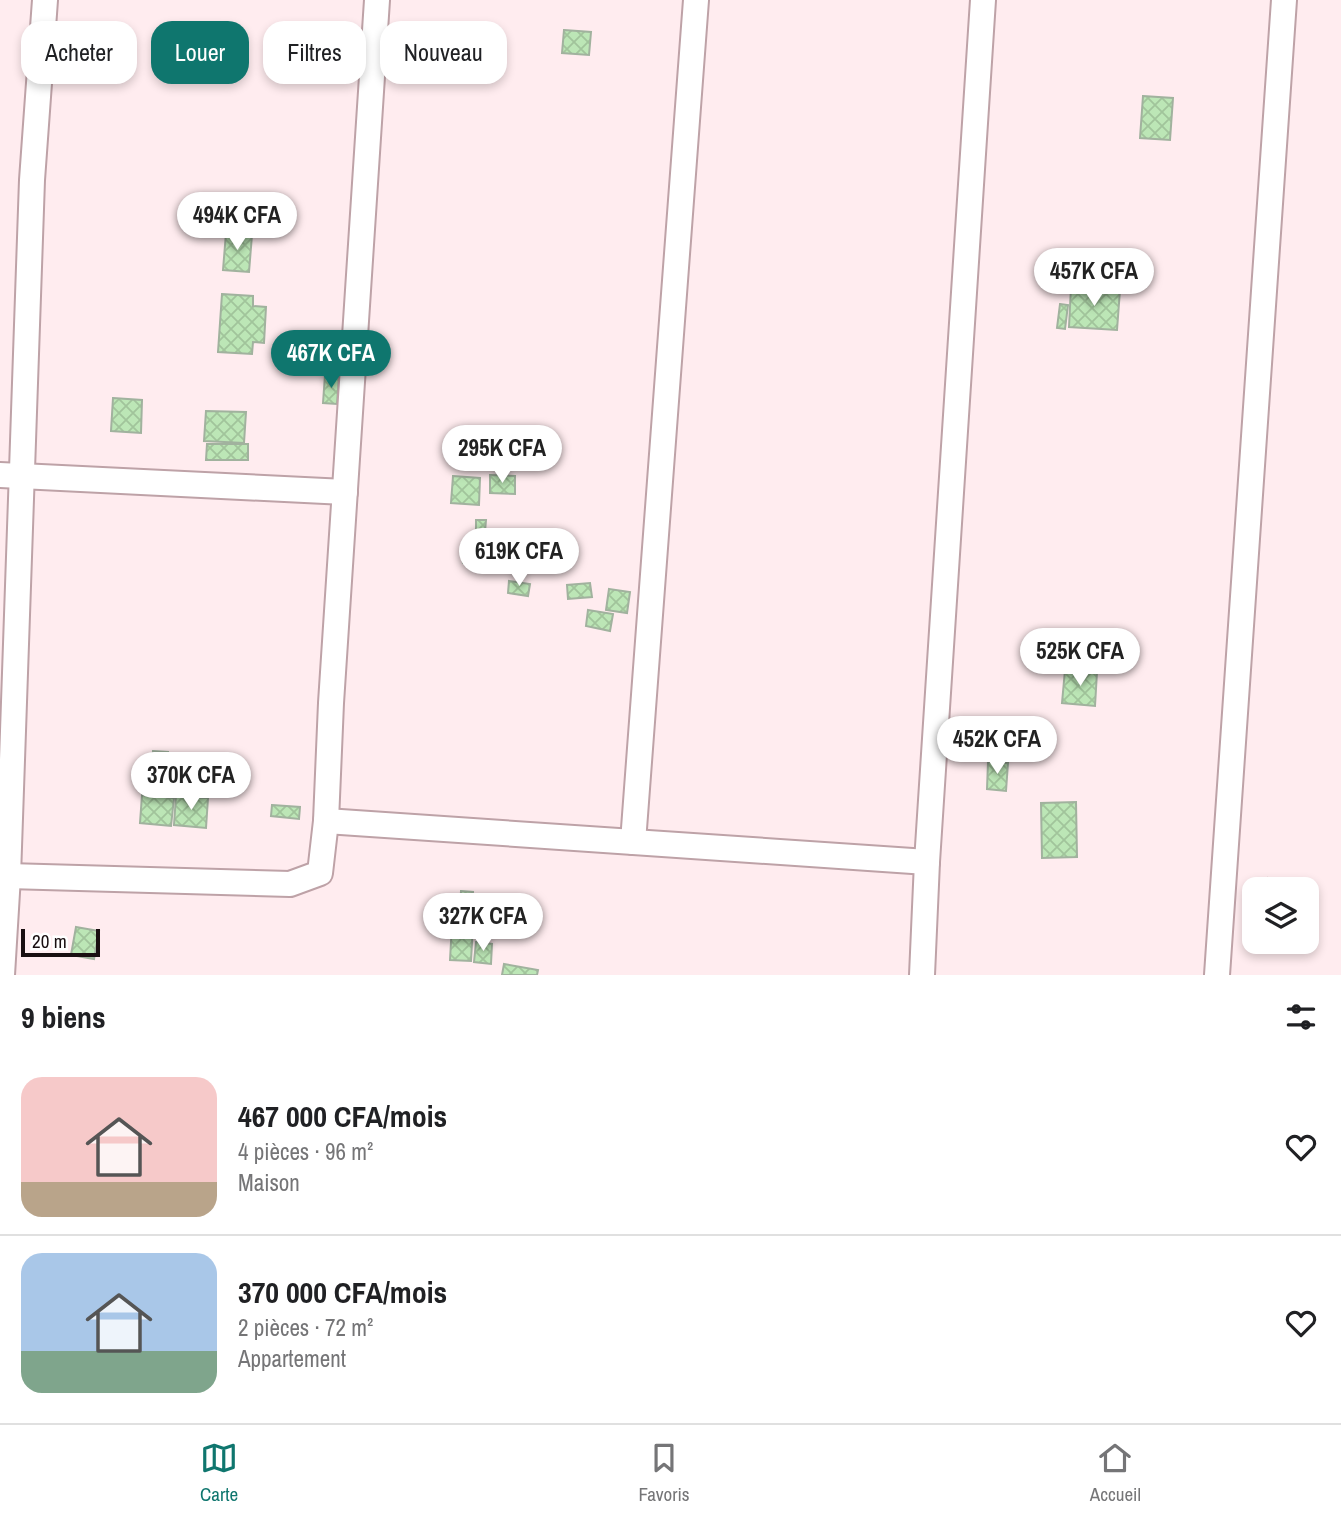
<!DOCTYPE html>
<html lang="fr">
<meta charset="utf-8">
<style>
:root{--surface:#fff;--page:#f6f6f6;--text:#202124;--muted:#757577;--line:#e0e0e0;--accent:#0f766e}
body{margin:0;font-family:"Archivo Narrow",sans-serif;background:var(--page);color:var(--text);height:100vh;display:flex;flex-direction:column;font-size:26px;white-space:nowrap}
*{box-sizing:border-box;margin:0}
p{font-size:23px;color:var(--muted)}
.icon{flex:none;width:38px;height:38px;fill:none;stroke:currentColor;stroke-width:2;stroke-linecap:round;stroke-linejoin:round}
.map{position:relative;height:975px;overflow:hidden}
.sheet{display:flex;flex-direction:column;background:var(--surface);flex:1}
.sheet>*{flex:none}
.banner{position:absolute;left:21px;top:21px;width:700px;height:63px;display:flex;gap:14px}
.buttons{position:absolute;left:1242px;top:877px;display:grid;gap:14px}
.buttons a{display:grid;place-items:center;width:77px;height:77px;border-radius:14px;background:var(--surface);box-shadow:0 4px 10px #0003;font-size:35px}
.scale{position:absolute;left:21px;bottom:18px;width:79px;box-sizing:border-box;padding-left:7px;border:4px solid #190f11;border-top:0;font-size:19px;line-height:24px;white-space:nowrap;color:#190f11;-webkit-text-stroke:5px #fff;paint-order:stroke}
.price{position:absolute;translate:-50% -60px;padding:0 16px;border-radius:24px;background:#fff;color:#222;font-size:23px;line-height:46px;filter:drop-shadow(0 2px 4px #0008)}
.price::after{content:'';position:absolute;left:50%;top:42px;width:21px;height:16px;margin-left:-10px;background:inherit;clip-path:polygon(0 0,100% 0,50% 100%)}
.price.current{background:var(--accent);color:#fff}
ul{padding:0;list-style:none}
li{display:flex;align-items:center;gap:21px;height:175px;padding:0 21px}
li+li{border-top:2px solid var(--line)}
li span{display:grid;place-items:center;flex:none;width:196px;height:140px;border-radius:21px;color:#555}
li>.icon{margin-inline-start:auto}
span .icon{width:84px;height:84px;fill:#fffc;stroke-width:1}
li b{font-size:30px}
h2{display:flex;justify-content:space-between;align-items:center;height:84px;padding:0 21px;font-size:30px}
.chip{padding:0 24px;border-radius:21px;background:var(--surface);box-shadow:0 4px 10px #0003;font-size:24px;line-height:63px}
.chip.current{background:var(--accent);color:#fff}
.tab-bar{display:flex;justify-content:space-around;align-items:center;height:98px;border-top:2px solid var(--line);background:var(--surface);font-size:19px;color:var(--muted)}
.tab-bar a{display:grid;justify-items:center;gap:4px}
.tab-bar .current{color:var(--accent)}
.map>svg:first-child{display:block}
.building{fill:url(#building-cross-hatch);stroke:#a1b29e;stroke-width:2}
.lines{fill:none;stroke-linecap:round;stroke-linejoin:round}
.minor-casing{stroke:#bea2a7;stroke-width:28}
.minor{stroke:#fff;stroke-width:24}
</style>
<div class="map">
<svg width="1341" height="975" viewBox="0 0 1341 975">
<defs>
<pattern id="building-cross-hatch" width="8" height="8" patternUnits="userSpaceOnUse" patternTransform="scale(1.75)"><rect width="8" height="8" fill="#bce6b6"/><path d="M0 0l8 8M0 8l8-8" fill="none" stroke="#a1c49b"/></pattern>
</defs>
<rect width="100%" height="100%" fill="#ffecef"/>
<g class="building">
<polygon points="564,30 591,32 589,55 562,53"/>
<polygon points="1143,96 1173,98 1170,140 1140,138"/>
<polygon points="226,233 252,235 249,272 223,270"/>
<polygon points="1071,287 1120,290 1117,330 1069,327"/>
<polygon points="222,294 253,296 253,306 266,307 264,343 253,342 252,354 218,352"/>
<polygon points="1060,304 1068,305 1065,329 1057,328"/>
<polygon points="325,375 339,376 337,404 323,403"/>
<polygon points="113,398 142,400 141,433 111,431"/>
<polygon points="206,411 246,412 244,443 204,441"/>
<polygon points="207,444 248,444 248,460 206,460"/>
<polygon points="490,475 515,476 515,494 490,493"/>
<polygon points="453,476 480,478 479,505 451,503"/>
<polygon points="476,520 486,520 485,532 476,531"/>
<polygon points="479,549 479,562 463,563 462,550"/>
<polygon points="509,581 530,584 528,596 508,593"/>
<polygon points="590,583 592,597 568,599 567,585"/>
<polygon points="609,589 630,592 627,613 606,610"/>
<polygon points="588,610 613,614 610,631 586,626"/>
<polygon points="1065,670 1097,672 1095,706 1062,703"/>
<polygon points="153,751 168,752 166,787 151,786"/>
<polygon points="988,762 1008,763 1006,791 987,789"/>
<polygon points="142,795 174,798 171,826 140,823"/>
<polygon points="176,796 208,798 206,828 174,825"/>
<polygon points="1076,802 1077,857 1042,858 1041,803"/>
<polygon points="272,805 300,807 299,819 271,816"/>
<polygon points="1268,878 1294,882 1293,889 1266,889"/>
<polygon points="461,891 473,892 472,909 460,908"/>
<polygon points="452,924 473,925 471,961 450,960"/>
<polygon points="76,927 99,931 94,959 71,955"/>
<polygon points="476,942 492,944 491,964 474,962"/>
<polygon points="504,964 538,970 537,975 502,975"/>
</g>
<g class="lines">
<g class="minor-casing">
<g id="minor">
<polyline points="0,475 345,492"/>
<polyline points="326,821 927,862"/>
<polyline points="633,842 696,0"/>
<polyline points="8,876 290,884 320,873 326,821 331,703 377,0"/>
<polyline points="2,975 8,876 32,180 45,0"/>
<polyline points="922,975 927,862 983,0"/>
<polyline points="1217,975 1284,0"/>
</g>
</g>
<use href="#minor" class="minor"/>
</g>
</svg>
<div class="buttons">
<a><svg class="icon" aria-label="layers" viewBox="0 0 24 24"><path d="M12 4l9 5-9 5-9-5zM3 14l9 5 9-5"/></svg></a>
</div>
<div class="scale">20 m</div>
<b class="price" style="left:237px;top:252px">494K CFA</b>
<b class="price" style="left:1094px;top:308px">457K CFA</b>
<b class="price current" style="left:331px;top:390px">467K CFA</b>
<b class="price" style="left:502px;top:485px">295K CFA</b>
<b class="price" style="left:519px;top:588px">619K CFA</b>
<b class="price" style="left:1080px;top:688px">525K CFA</b>
<b class="price" style="left:997px;top:776px">452K CFA</b>
<b class="price" style="left:191px;top:812px">370K CFA</b>
<b class="price" style="left:483px;top:953px">327K CFA</b>
<div class="banner">
<a class="chip">Acheter</a>
<a class="chip current">Louer</a>
<a class="chip">Filtres</a>
<a class="chip">Nouveau</a>
</div>
</div>
<section class="sheet">
<h2>9 biens<svg class="icon" aria-label="filters" viewBox="0 0 24 24"><path d="M4 7h16M4 17h16"/><circle cx="9" cy="7" r="2"/><circle cx="15" cy="17" r="2"/></svg></h2>
<ul>
<li><span style="background:linear-gradient(#f6c9c9 75%,#b9a48a 0)"><svg class="icon" aria-label="home" viewBox="0 0 24 24"><path d="M3 11l9-7 9 7M6 9v11h12V9"/></svg></span><div><b>467 000 CFA/mois</b><p>4 pièces · 96 m²</p><p>Maison</p></div><svg class="icon" aria-label="heart" viewBox="0 0 24 24"><path d="M12 20l-8-8c-3-5 5-10 8-4 3-6 11-1 8 4z"/></svg></li>
<li><span style="background:linear-gradient(#a9c7e8 70%,#7fa58c 0)"><svg class="icon" aria-label="home" viewBox="0 0 24 24"><path d="M3 11l9-7 9 7M6 9v11h12V9"/></svg></span><div><b>370 000 CFA/mois</b><p>2 pièces · 72 m²</p><p>Appartement</p></div><svg class="icon" aria-label="heart" viewBox="0 0 24 24"><path d="M12 20l-8-8c-3-5 5-10 8-4 3-6 11-1 8 4z"/></svg></li>
</ul>
</section>
<nav class="tab-bar">
<a class="current"><svg class="icon" aria-label="map" viewBox="0 0 24 24"><path d="M3 6l6-2 6 2 6-2v14l-6 2-6-2-6 2zM9 4v14M15 6v14"/></svg>Carte</a>
<a><svg class="icon" aria-label="saved" viewBox="0 0 24 24"><path d="M7 4h10v16l-5-4-5 4z"/></svg>Favoris</a>
<a><svg class="icon" aria-label="home" viewBox="0 0 24 24"><path d="M3 11l9-7 9 7M6 9v11h12V9"/></svg>Accueil</a>
</nav>
